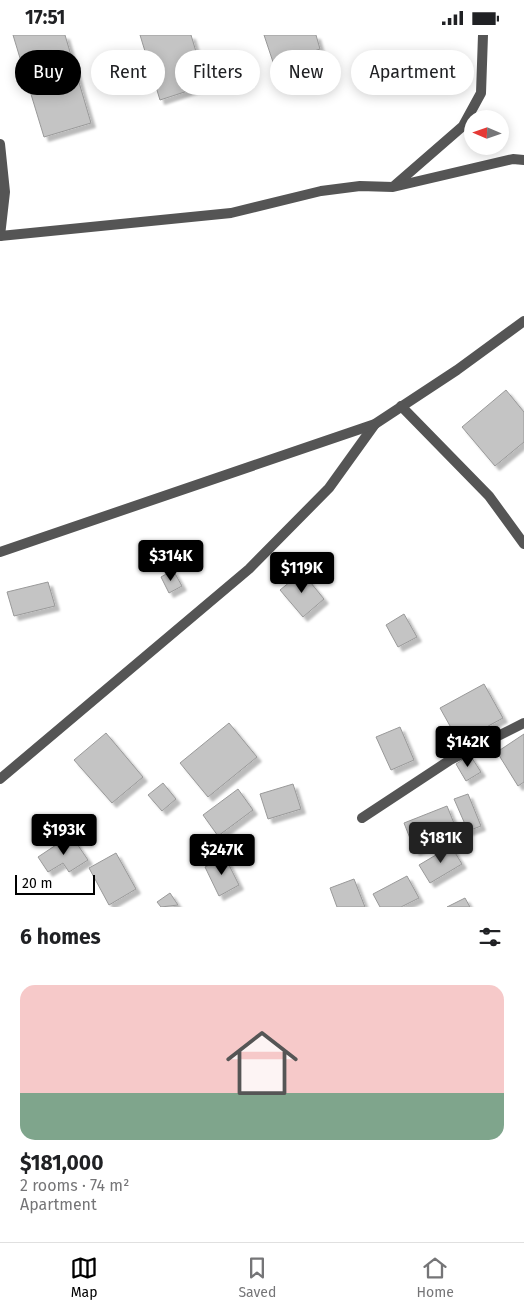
<!DOCTYPE html>
<meta charset="utf-8">
<style>
:root{--surface:#fff;--page:#f2f2f2;--text:#202124;--muted:#757577;--line:#e0e0e0;--accent:#000}
body{margin:0;font-family:"Fira Sans",sans-serif;background:var(--page);color:var(--text);height:100vh;display:flex;flex-direction:column;font-size:19px;white-space:nowrap}
*{box-sizing:border-box;margin:0}
p{font-size:16px;color:var(--muted)}
.icon{flex:none;width:28px;height:28px;fill:none;stroke:currentColor;stroke-width:2;stroke-linecap:round;stroke-linejoin:round}
.map{position:relative;height:872px;overflow:hidden}
.panel{display:flex;flex-direction:column;background:var(--surface);flex:1}
.panel>*{flex:none}
.guide{position:absolute;left:15px;top:15px;width:495px;height:45px;display:flex;gap:10px}
.needle{width:32px;rotate:272deg}
.buttons{position:absolute;left:464px;top:75px;display:grid;gap:10px}
.buttons a{display:grid;place-items:center;width:45px;height:45px;border-radius:50%;background:var(--surface);box-shadow:0 2px 12px #0003;font-size:25px}
.scale{position:absolute;left:15px;bottom:12px;width:80px;box-sizing:border-box;padding-left:5px;border:2px solid #000;border-top:0;font-size:14px;line-height:18px;white-space:nowrap;color:#000;-webkit-text-stroke:4px #fff;paint-order:stroke}
.price{position:absolute;translate:-50% -42px;padding:0 11px;border-radius:5px;background:var(--accent);color:#fff;font-size:16px;line-height:32px;filter:drop-shadow(0 1px 2px #0008)}
.price::after{content:'';position:absolute;left:50%;top:30px;width:15px;height:11px;margin-left:-8px;background:inherit;clip-path:polygon(0 0,100% 0,50% 100%)}
.price.on{background:#222;color:#fff}
ul{padding:0;list-style:none}
li{display:grid;align-content:center;gap:10px;height:265px;padding:0 20px}
li+li{border-top:1px solid var(--line)}
li span{display:grid;place-items:center;height:155px;border-radius:15px;color:#555}
li>.icon{margin-inline-start:auto}
span .icon{width:90px;height:90px;fill:#fffc;stroke-width:1}
li b{font-size:21px}
h2{display:flex;justify-content:space-between;align-items:center;height:60px;padding:0 20px;font-size:21px}
.tag{padding:0 18px;border-radius:22px;background:var(--surface);box-shadow:0 2px 12px #0003;font-size:18px;line-height:45px}
.tag.on{background:var(--accent);color:#fff}
.status{display:flex;justify-content:space-between;align-items:center;height:35px;padding:0 25px;background:var(--surface);direction:ltr}
.status svg{height:14px;fill:currentColor}
.dock{display:flex;justify-content:space-around;align-items:center;height:70px;border-top:1px solid var(--line);background:var(--surface);font-size:14px;color:var(--muted)}
.dock a{display:grid;justify-items:center;gap:2px}
.dock .on{color:var(--accent)}
.map>svg:first-child{display:block}
.building{fill:#c4c4c4;stroke:#999;filter:url(#shadow)}
.lines{fill:none;stroke-linecap:round;stroke-linejoin:round}
.minor{stroke:#555;stroke-width:10}
.tertiary{stroke:#555;stroke-width:10}
</style>
<div class="status"><b>17:51</b><svg viewBox="0 0 49 12"><path d="M0 12V9h3v3zM5 12V6h3v6zM10 12V3h3v9zM15 12V0h3v12zM26 1h20v11H26zM47 4h2v5h-2z"/></svg></div>
<div class="map">
<svg width="524" height="872" viewBox="0 0 524 872">
<defs>
<filter id="shadow"><feDropShadow dx="4.5" dy="4.5" stdDeviation="1" flood-color="#0004"/></filter>
</defs>
<rect width="100%" height="100%" fill="#fff"/>
<g class="building">
<polygon points="13,0 65,0 91,88 44,102"/>
<polygon points="140,0 191,0 206,50 160,65"/>
<polygon points="264,0 316,0 320,14 274,30"/>
<polygon points="506,355 524,377 524,407 495,431 462,392"/>
<polygon points="173,535 182,551 169,558 161,542"/>
<polygon points="302,537 324,564 303,582 280,555"/>
<polygon points="48,547 55,571 14,581 7,557"/>
<polygon points="404,579 417,602 398,612 386,590"/>
<polygon points="484,649 503,683 459,707 440,673"/>
<polygon points="229,688 257,722 208,762 180,728"/>
<polygon points="400,692 414,725 391,735 376,702"/>
<polygon points="106,698 143,742 112,768 74,725"/>
<polygon points="524,699 524,747 518,751 497,717"/>
<polygon points="470,720 481,737 466,746 456,729"/>
<polygon points="163,748 176,764 162,776 148,760"/>
<polygon points="293,749 301,774 268,784 260,759"/>
<polygon points="238,754 253,775 218,801 203,780"/>
<polygon points="468,759 481,791 468,796 454,764"/>
<polygon points="447,771 458,798 415,816 404,788"/>
<polygon points="71,800 88,825 69,837 63,828 48,837 38,822"/>
<polygon points="451,811 462,829 430,848 419,830"/>
<polygon points="116,818 136,854 109,870 89,833"/>
<polygon points="225,822 239,850 219,861 205,832"/>
<polygon points="407,841 419,863 401,872 380,872 373,859"/>
<polygon points="354,844 365,872 337,872 330,853"/>
<polygon points="170,858 178,870 161,872 157,867"/>
<polygon points="465,863 470,872 447,872"/>
</g>
<g class="lines">
<g class="minor">
<polyline points="0,109 5,157 0,201"/>
<polyline points="394,151 463,91 481,58 483,0"/>
<polyline points="0,201 231,178 321,156 360,151 393,152 513,124 524,125"/>
<polyline points="401,371 489,461 524,509"/>
<polyline points="0,744 249,534 329,453 375,389"/>
<polyline points="362,783 450,725 524,688"/>
</g>
<polyline class="tertiary" points="0,517 375,389 457,335 524,286"/>
</g>
</svg>
<div class="buttons">
<a><svg class="needle" viewBox="-14 -14 28 28"><path d="M0-13l5 13h-10z" fill="#e53935"/><path d="M0 13l5-13h-10z" fill="#757577"/></svg></a>
</div>
<div class="scale">20 m</div>
<b class="price" style="left:171px;top:547px">$314K</b>
<b class="price" style="left:302px;top:559px">$119K</b>
<b class="price" style="left:468px;top:733px">$142K</b>
<b class="price" style="left:64px;top:821px">$193K</b>
<b class="price on" style="left:441px;top:829px">$181K</b>
<b class="price" style="left:222px;top:841px">$247K</b>
<div class="guide">
<a class="tag on">Buy</a>
<a class="tag">Rent</a>
<a class="tag">Filters</a>
<a class="tag">New</a>
<a class="tag">Apartment</a>
</div>
</div>
<section class="panel">
<h2>6 homes<svg class="icon" aria-label="filters" viewBox="0 0 24 24"><path d="M4 7h16M4 17h16"/><circle cx="9" cy="7" r="2"/><circle cx="15" cy="17" r="2"/></svg></h2>
<ul>
<li><span style="background:linear-gradient(#f6c9c9 70%,#7fa58c 0)"><svg class="icon" aria-label="home" viewBox="0 0 24 24"><path d="M3 11l9-7 9 7M6 9v11h12V9"/></svg></span><div><b>$181,000</b><p>2 rooms · 74 m²</p><p>Apartment</p></div></li>
</ul>
</section>
<nav class="dock">
<a class="on"><svg class="icon" aria-label="map" viewBox="0 0 24 24"><path d="M3 6l6-2 6 2 6-2v14l-6 2-6-2-6 2zM9 4v14M15 6v14"/></svg>Map</a>
<a><svg class="icon" aria-label="saved" viewBox="0 0 24 24"><path d="M7 4h10v16l-5-4-5 4z"/></svg>Saved</a>
<a><svg class="icon" aria-label="home" viewBox="0 0 24 24"><path d="M3 11l9-7 9 7M6 9v11h12V9"/></svg>Home</a>
</nav>
